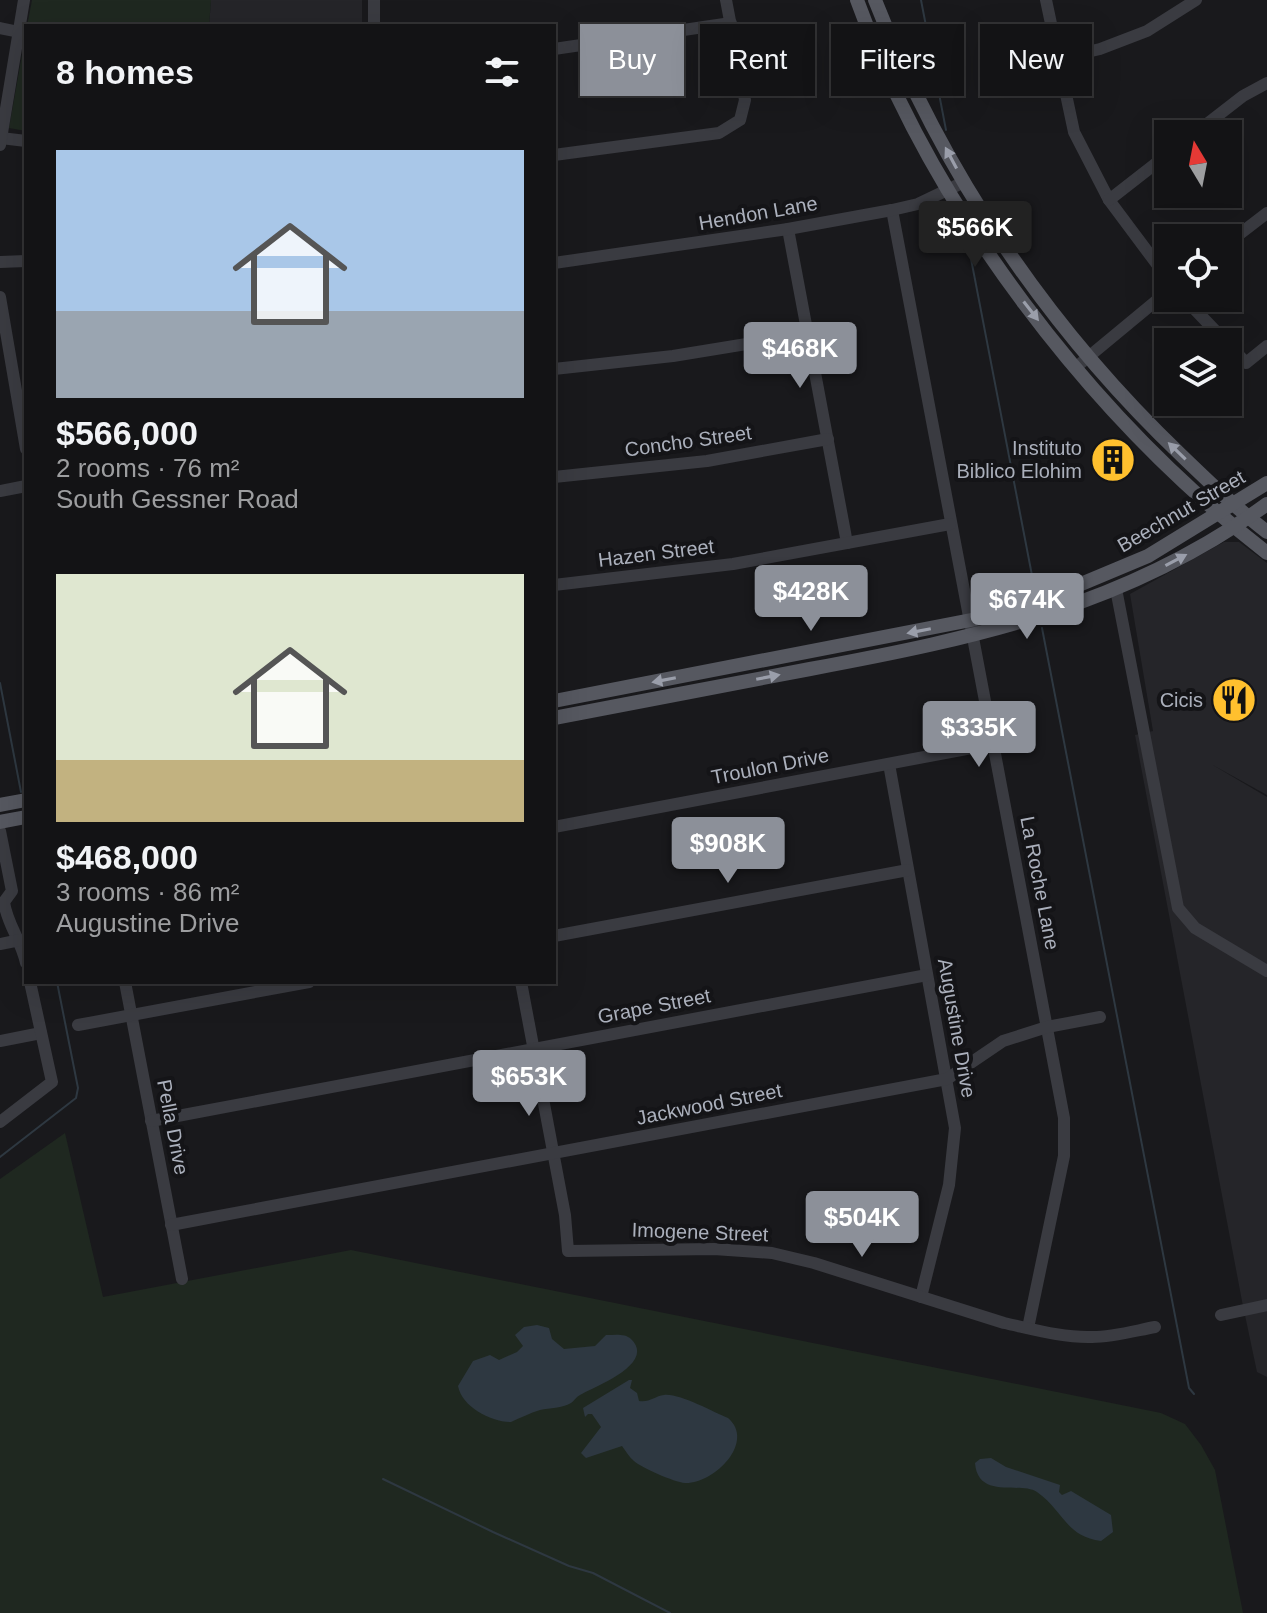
<!DOCTYPE html>
<meta charset="utf-8">
<style>
:root{--surface:#131315;--page:#202022;--text:#f1f3f6;--muted:#9d9ea0;--line:#323234;--accent:#8c9099}
body{margin:0;font-family:Helvetica,sans-serif;background:var(--page);color:var(--text);height:100vh;display:flex;flex-direction:column;font-size:30px;white-space:nowrap}
*{box-sizing:border-box;margin:0}
p{font-size:26px;color:var(--muted)}
.icon{flex:none;width:44px;height:44px;fill:none;stroke:currentColor;stroke-width:2;stroke-linecap:round;stroke-linejoin:round}
.map{position:relative;flex:1;overflow:hidden}
.details{position:absolute;left:24px;top:24px;width:532px;height:960px;display:flex;flex-direction:column;background:var(--surface);border-radius:0px;box-shadow:0 8px 32px #0002,0 0 0 2px var(--line)}
.details>*{flex:none}
.top-card{position:absolute;left:580px;top:24px;width:566px;height:72px;display:flex;gap:16px}
.needle{width:52px;rotate:350deg}
.controls{position:absolute;left:1154px;top:120px;display:grid;gap:16px}
.controls a{display:grid;place-items:center;width:88px;height:88px;border-radius:0px;background:var(--surface);box-shadow:0 8px 32px #0002,0 0 0 2px var(--line);font-size:40px}
.price{position:absolute;translate:-50% -68px;padding:0 18px;border-radius:8px;background:var(--accent);color:#fff;font-size:26px;line-height:52px;filter:drop-shadow(0 2px 4px #0008)}
.price::after{content:'';position:absolute;left:50%;top:48px;width:24px;height:18px;margin-left:-12px;background:inherit;clip-path:polygon(0 0,100% 0,50% 100%)}
.price.selected{background:#222;color:#fff}
ul{padding:0;list-style:none}
li{display:grid;align-content:center;gap:16px;height:424px;padding:0 32px}
li span{display:grid;place-items:center;height:248px;border-radius:0px;color:#555}
li>.icon{margin-inline-start:auto}
span .icon{width:144px;height:144px;fill:#fffc;stroke-width:1}
li b{font-size:34px}
h2{display:flex;justify-content:space-between;align-items:center;height:96px;padding:0 32px;font-size:34px}
.chip{padding:0 28px;border-radius:0px;background:var(--surface);box-shadow:0 8px 32px #0002,0 0 0 2px var(--line);font-size:28px;line-height:72px}
.chip.selected{background:var(--accent);color:#fff}
.map>svg:first-child{display:block}
.built{fill:#252529}
.green{fill:#1f2820}
.water{fill:#2e3841}
.lines{fill:none;stroke-linecap:round;stroke-linejoin:round}
.stream{stroke:#2e3841;stroke-width:2}
.minor{stroke:#3a3b41;stroke-width:12}
.major{stroke:#565860;stroke-width:14}
.oneway{fill:#9a9eaa}
.labels{text-anchor:middle;stroke-width:8;stroke-linejoin:round;paint-order:stroke}
.street-label{font-size:20px;fill:#abb0bc;stroke:#141417}
.poi-label{font-size:20px;fill:#abb0bc;stroke:#141417;text-anchor:end}
</style>
<div class="map">
<svg width="1267" height="1613" viewBox="0 0 1267 1613">
<rect width="100%" height="100%" fill="#19191c"/>
<g class="built">
<polygon points="211,0 362,0 362,26 209,26"/>
<polygon points="1224,542 1239,542 1267,563 1267,795 1211,764 1267,797 1267,1377 1257,1372 1242,1301 1135,735 1153,731 1130,594"/>
</g>
<g class="green">
<polygon points="32,0 211,0 209,26 27,26"/>
<polygon points="26,32 26,131 9,128"/>
<polygon points="65,1133 103,1297 351,1250 1161,1413 1185,1424 1201,1445 1215,1470 1243,1613 0,1613 0,1179"/>
</g>
<g class="water">
<path d="M537,1325L549,1328L552,1339L564,1349L595,1346L606,1335C614,1335 625,1333 631,1339C657,1364 593,1387 580,1395C576,1397 574,1401 571,1403C562,1408 550,1408 540,1410C530,1413 520,1418 511,1422C491,1422 462,1407 458,1386L473,1361L490,1355L499,1360L517,1352L523,1346L515,1335L524,1327Z"/>
<path d="M629,1380H632L630,1388L637,1393L639,1401C649,1403 655,1396 664,1395C679,1393 713,1412 728,1418C756,1442 714,1484 685,1483C674,1482 642,1468 634,1461C629,1457 626,1451 622,1446L586,1458L581,1453L601,1427L592,1414H588L585,1417L583,1408Z"/>
<path d="M991,1458L1006,1467L1060,1485L1059,1492L1062,1495L1071,1491L1111,1515L1113,1532L1101,1541C1065,1536 1064,1511 1037,1492C1020,1481 978,1500 975,1463L980,1459Z"/>
</g>
<g class="lines">
<g class="stream">
<polyline points="921,0 946,130"/>
<polyline points="967,238 1035,591"/>
<polyline points="1042,628 1189,1388 1194,1394"/>
<polyline points="0,683 21,792"/>
<polyline points="0,1157 76,1098 78,1088 57,982"/>
<polyline points="383,1479 493,1532 569,1566 593,1573 670,1613"/>
</g>
<g class="minor">
<polyline points="374,0 374,26"/>
<polyline points="1046,0 1074,132 1109,200 1168,279"/>
<polyline points="0,28 19,32"/>
<polyline points="554,49 731,23"/>
<polyline points="1057,59 1100,49 1147,31 1196,0"/>
<polyline points="1194,134 1243,96 1267,83"/>
<polyline points="1,138 26,141"/>
<polyline points="0,145 24,0"/>
<polyline points="554,155 719,133 740,120 745,100 726,0"/>
<polyline points="1109,200 1168,154"/>
<polyline points="892,210 1064,1118 1064,1156 1028,1328"/>
<polyline points="788,229 847,543"/>
<polyline points="1228,243 1267,213"/>
<polyline points="0,262 26,261"/>
<polyline points="554,263 788,229 892,210 918,204 964,182"/>
<polyline points="0,297 26,449"/>
<polyline points="1184,298 1226,342"/>
<polyline points="1228,344 1246,363 1267,346"/>
<polyline points="1075,368 1168,291"/>
<polyline points="554,369 673,356 808,334"/>
<polyline points="554,477 707,461 828,439"/>
<polyline points="0,491 26,486"/>
<polyline points="554,585 733,564 950,524"/>
<polyline points="1116,589 1178,908 1195,928 1267,971"/>
<polyline points="889,764 955,1128 949,1185 921,1297"/>
<polyline points="554,827 993,744"/>
<path d="M0,831L12,891L4,902C7,924 21,940 26,963"/>
<polyline points="554,936 908,870"/>
<polyline points="0,944 20,940"/>
<polyline points="125,982 182,1279"/>
<path d="M521,982L565,1215L568,1251L714,1249L772,1253L814,1263L1004,1323C1032,1329 1063,1338 1092,1337C1113,1337 1134,1331 1155,1327"/>
<polyline points="78,1025 309,982"/>
<polyline points="0,1041 41,1033"/>
<polyline points="151,1121 927,975"/>
<polyline points="0,1122 52,1082 30,982"/>
<polyline points="171,1225 947,1079 1003,1041 1047,1027 1100,1017"/>
<polyline points="1221,1315 1267,1305"/>
</g>
<g class="major">
<path d="M857,0C932,209 1092,417 1267,553"/>
<path d="M875,0C942,172 1048,328 1181,455C1209,482 1236,508 1267,532"/>
<polyline points="554,701 1002,614 1062,592 1148,556 1267,483"/>
<path d="M554,718C639,702 725,685 810,669C976,638 1127,606 1267,504"/>
<polyline points="0,805 26,800"/>
<polyline points="0,822 26,817"/>
</g>
</g>
<defs><path id="oneway-solid" d="M-6-.8H1V-3.2L6.5 0L1 3.2V.8H-6Z" transform="scale(2)"/></defs>
<g class="oneway">
<use href="#oneway-solid" transform="translate(951 158) rotate(-118)"/>
<use href="#oneway-solid" transform="translate(1031 311) rotate(52)"/>
<use href="#oneway-solid" transform="translate(1177 451) rotate(-136)"/>
<use href="#oneway-solid" transform="translate(1176 560) rotate(-28)"/>
<use href="#oneway-solid" transform="translate(919 631) rotate(169)"/>
<use href="#oneway-solid" transform="translate(768 677) rotate(-11)"/>
<use href="#oneway-solid" transform="translate(664 680) rotate(169)"/>
</g>
<defs>
<g id="building-disc" transform="scale(2.3)"><circle r="9.5" fill="#ffc02e" stroke="#141417"/><path d="M-4-6H4V6H1V3H-1V6H-4ZM-2.5-4.3h1.7v1.8h-1.7ZM.8-4.3h1.7v1.8H.8ZM-2.5-1h1.7V.8h-1.7ZM.8-1h1.7V.8H.8Z" fill="#111"/></g>
<g id="restaurant-disc" transform="scale(2.3)"><circle r="9.5" fill="#ffc02e" stroke="#141417"/><path d="M-5-6h1v4h1v-4h1v4h1v-4h1v5L-1.5 .5V6h-2V.5L-5-1ZM5-6V6H3V1.5H1.5Q1.5-4 5-6Z" fill="#111"/></g>
</defs>
<g fill-rule="evenodd">
<use href="#building-disc" x="1113" y="460"/>
<use href="#restaurant-disc" x="1234" y="700"/>
</g>
<g class="labels">
<g class="street-label">
<text transform="translate(758 213) rotate(-10)" y="7">Hendon Lane</text>
<text transform="translate(688 441) rotate(-8)" y="7">Concho Street</text>
<text transform="translate(1181 511) rotate(-30)" y="7">Beechnut Street</text>
<text transform="translate(656 553) rotate(-7)" y="7">Hazen Street</text>
<text transform="translate(770 766) rotate(-11)" y="7">Troulon Drive</text>
<text transform="translate(1040 883) rotate(79)" y="7">La Roche Lane</text>
<text transform="translate(654 1006) rotate(-11)" y="7">Grape Street</text>
<text transform="translate(957 1028) rotate(80)" y="7">Augustine Drive</text>
<text transform="translate(709 1104) rotate(-11)" y="7">Jackwood Street</text>
<text transform="translate(173 1127) rotate(79)" y="7">Pella Drive</text>
<text transform="translate(700 1232) rotate(2)" y="7">Imogene Street</text>
</g>
<g class="poi-label">
<text x="1082" y="455">Instituto<tspan x="1082" dy="23">Biblico Elohim</tspan></text>
<text x="1203" y="707">Cicis</text>
</g>
</g>
</svg>
<div class="controls">
<a><svg class="needle" viewBox="-14 -14 28 28"><path d="M0-13l5 13h-10z" fill="#e53935"/><path d="M0 13l5-13h-10z" fill="#9d9ea0"/></svg></a>
<a><svg class="icon" aria-label="locate" viewBox="0 0 24 24"><circle cx="12" cy="12" r="6"/><path d="M12 2v4M12 18v4M2 12h4M18 12h4"/></svg></a>
<a><svg class="icon" aria-label="layers" viewBox="0 0 24 24"><path d="M12 4l9 5-9 5-9-5zM3 14l9 5 9-5"/></svg></a>
</div>
<b class="price selected" style="left:975px;top:269px">$566K</b>
<b class="price" style="left:800px;top:390px">$468K</b>
<b class="price" style="left:811px;top:633px">$428K</b>
<b class="price" style="left:1027px;top:641px">$674K</b>
<b class="price" style="left:979px;top:769px">$335K</b>
<b class="price" style="left:728px;top:885px">$908K</b>
<b class="price" style="left:529px;top:1118px">$653K</b>
<b class="price" style="left:862px;top:1259px">$504K</b>
<div class="top-card">
<a class="chip selected">Buy</a>
<a class="chip">Rent</a>
<a class="chip">Filters</a>
<a class="chip">New</a>
</div>
<section class="details">
<h2>8 homes<svg class="icon" aria-label="filters" viewBox="0 0 24 24"><path d="M4 7h16M4 17h16"/><circle cx="9" cy="7" r="2"/><circle cx="15" cy="17" r="2"/></svg></h2>
<ul>
<li><span style="background:linear-gradient(#a9c7e8 65%,#9aa5b1 0)"><svg class="icon" aria-label="home" viewBox="0 0 24 24"><path d="M3 11l9-7 9 7M6 9v11h12V9"/></svg></span><div><b>$566,000</b><p>2 rooms · 76 m²</p><p>South Gessner Road</p></div></li>
<li><span style="background:linear-gradient(#dfe7d0 75%,#c2b280 0)"><svg class="icon" aria-label="home" viewBox="0 0 24 24"><path d="M3 11l9-7 9 7M6 9v11h12V9"/></svg></span><div><b>$468,000</b><p>3 rooms · 86 m²</p><p>Augustine Drive</p></div></li>
</ul>
</section>
</div>
